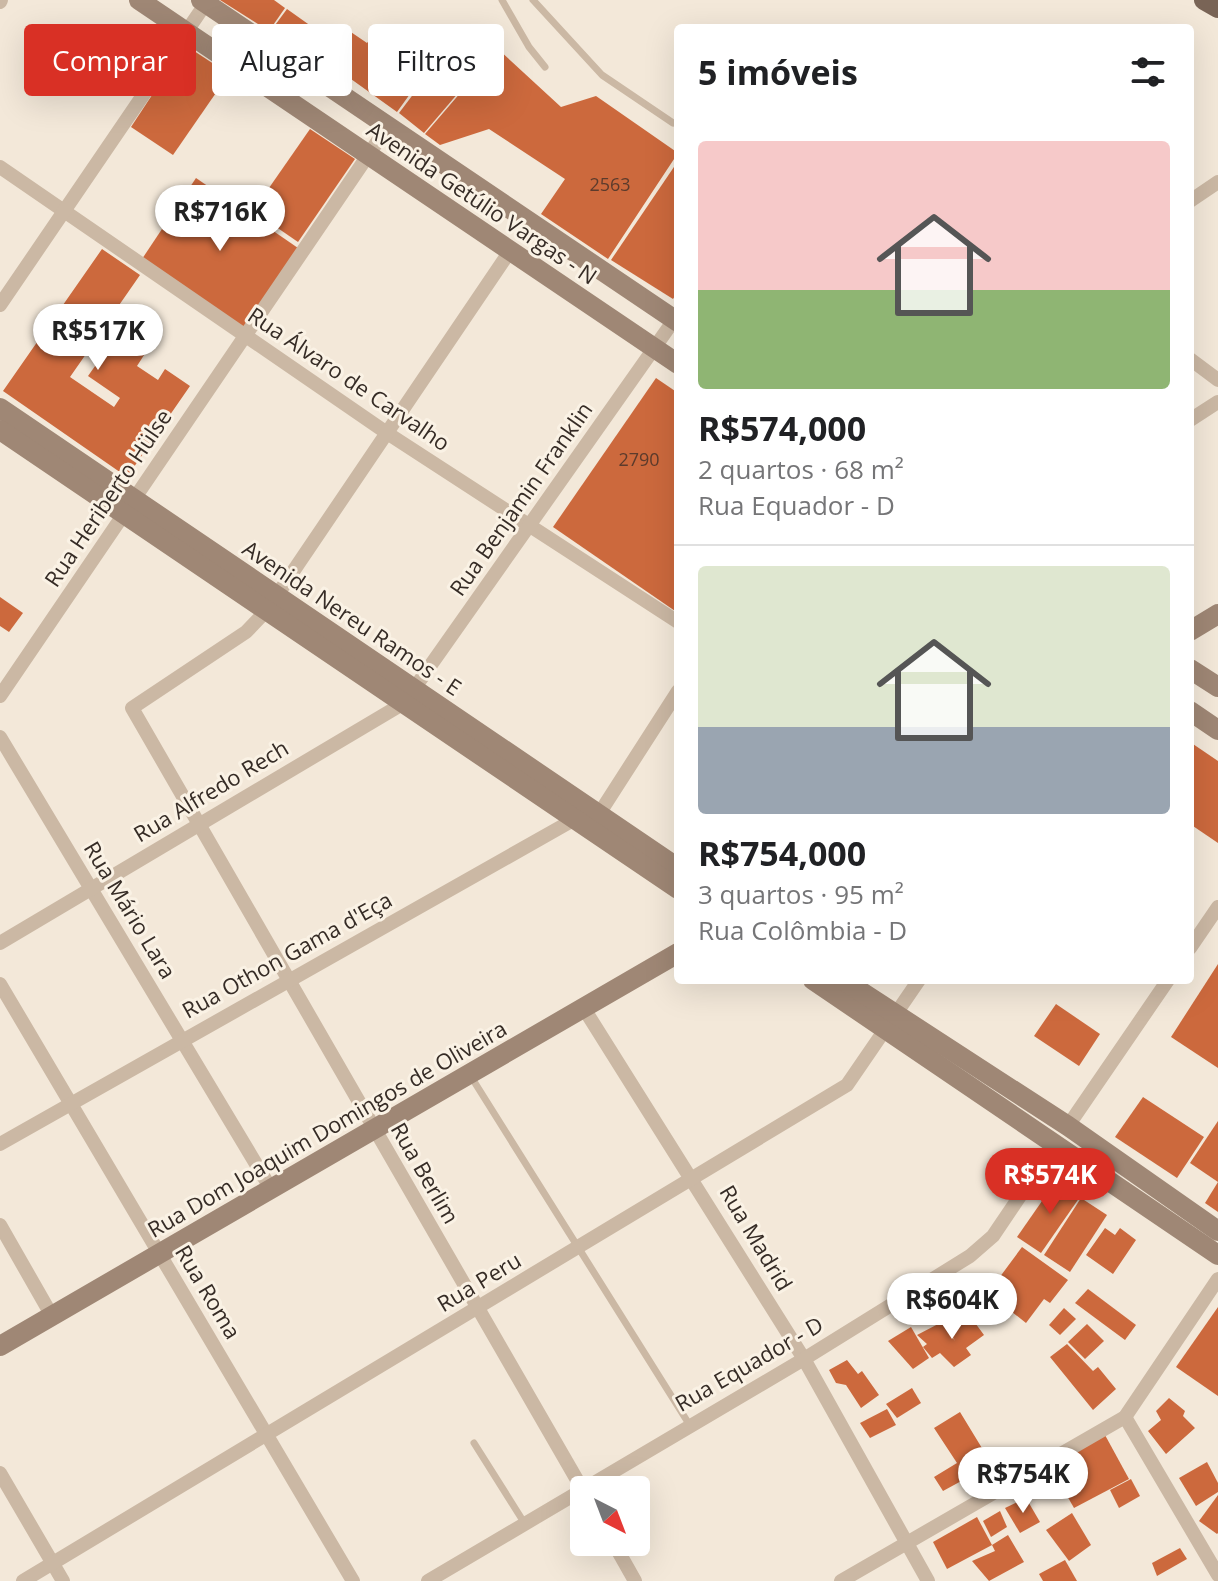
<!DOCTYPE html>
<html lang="pt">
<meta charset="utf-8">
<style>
:root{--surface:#fff;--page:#f2f2f2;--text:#202124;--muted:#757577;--line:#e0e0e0;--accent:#d93025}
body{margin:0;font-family:"Open Sans",sans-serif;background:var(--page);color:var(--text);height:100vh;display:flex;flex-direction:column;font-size:30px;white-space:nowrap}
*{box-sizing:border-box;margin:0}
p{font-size:26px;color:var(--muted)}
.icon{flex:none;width:44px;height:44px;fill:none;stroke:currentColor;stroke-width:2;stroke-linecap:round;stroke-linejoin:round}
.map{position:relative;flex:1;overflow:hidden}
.panel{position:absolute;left:674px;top:24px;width:520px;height:960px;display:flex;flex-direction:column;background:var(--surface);border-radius:8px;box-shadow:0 8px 32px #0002}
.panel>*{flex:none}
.hud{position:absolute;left:24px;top:24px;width:530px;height:72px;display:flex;gap:16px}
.needle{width:52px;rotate:138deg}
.buttons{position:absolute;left:570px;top:1476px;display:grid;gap:16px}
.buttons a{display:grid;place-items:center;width:80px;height:80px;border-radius:8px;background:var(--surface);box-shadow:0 8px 32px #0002;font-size:40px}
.price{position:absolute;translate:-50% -68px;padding:0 18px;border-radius:28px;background:#fff;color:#222;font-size:26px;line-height:52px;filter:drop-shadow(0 2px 4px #0008)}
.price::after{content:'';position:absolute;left:50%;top:48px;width:24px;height:18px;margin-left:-12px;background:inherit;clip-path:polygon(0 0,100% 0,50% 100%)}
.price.on{background:var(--accent);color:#fff}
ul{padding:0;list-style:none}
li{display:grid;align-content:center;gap:16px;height:424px;padding:0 24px}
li+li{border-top:2px solid var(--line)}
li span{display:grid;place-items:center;height:248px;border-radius:8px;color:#555}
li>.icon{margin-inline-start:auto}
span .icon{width:144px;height:144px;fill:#fffc;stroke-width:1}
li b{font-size:34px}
h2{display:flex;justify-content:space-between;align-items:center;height:96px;padding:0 24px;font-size:34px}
.tag{padding:0 28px;border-radius:8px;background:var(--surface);box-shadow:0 8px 32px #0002;font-size:28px;line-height:72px}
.tag.on{background:var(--accent);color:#fff}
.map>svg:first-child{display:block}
.building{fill:#cc693d;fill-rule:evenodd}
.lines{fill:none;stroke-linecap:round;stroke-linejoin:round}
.lane{stroke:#cbb8a4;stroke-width:7}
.street{stroke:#cbb8a4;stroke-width:14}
.secondary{stroke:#9f8775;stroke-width:20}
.primary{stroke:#796456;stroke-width:20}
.labels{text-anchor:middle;stroke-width:6;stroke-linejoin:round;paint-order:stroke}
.number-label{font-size:18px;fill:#5c3b2c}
.street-label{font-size:22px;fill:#362c26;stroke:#faf2e5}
</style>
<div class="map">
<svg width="1218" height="1581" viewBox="0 0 1218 1581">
<rect width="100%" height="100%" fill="#f3e8d9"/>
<g class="building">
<polygon points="220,0 274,0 285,8 269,31"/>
<polygon points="287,9 332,41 342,26 367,43 371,38 423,76 397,112 344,74 348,68 323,53 317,62 270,32"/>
<polygon points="185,45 229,74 173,155 131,127"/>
<polygon points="498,49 561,107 596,96 678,153 608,259 541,214 565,179 489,129 440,145 425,134"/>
<polygon points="443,55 471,78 424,133 399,113"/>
<polygon points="310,129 355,159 298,242 253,211"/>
<polygon points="678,161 678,292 673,299 611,260"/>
<polygon points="196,178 298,248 243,328 142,259"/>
<path d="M102,249L140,275L115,311L155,338L137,366L158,380L165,369L190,386L127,477L3,391ZM93,344L105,352L88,376L120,398L114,407L70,377Z"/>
<polygon points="656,378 678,393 678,613 553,527"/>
<polygon points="0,597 23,613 9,632 0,626"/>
<polygon points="1190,742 1218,761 1218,843 1190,824"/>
<polygon points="1218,964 1218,1068 1171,1037"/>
<polygon points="1056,1004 1100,1034 1079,1066 1034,1036"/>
<polygon points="1143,1097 1204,1137 1177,1178 1115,1137"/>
<polygon points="1218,1121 1218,1182 1190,1163"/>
<polygon points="1058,1178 1082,1194 1041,1253 1017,1237"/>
<polygon points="1218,1182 1218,1212 1205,1203"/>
<polygon points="1081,1198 1107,1215 1070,1272 1044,1255"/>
<polygon points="1105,1228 1115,1235 1120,1228 1136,1240 1113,1274 1086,1255"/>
<polygon points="1022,1247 1068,1280 1050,1303 1044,1299 1026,1323 988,1293"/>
<polygon points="1088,1289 1136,1325 1125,1340 1075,1303"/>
<polygon points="1218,1307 1218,1396 1176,1367"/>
<polygon points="1064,1308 1076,1319 1060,1335 1049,1325"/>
<polygon points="970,1316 984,1335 966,1348 971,1355 954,1367 940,1353 932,1358 923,1347 927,1344 917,1335 942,1322 955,1341 949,1330"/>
<polygon points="1087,1324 1104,1341 1085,1359 1068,1342"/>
<polygon points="911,1327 929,1358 913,1369 888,1341"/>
<polygon points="1067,1344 1093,1371 1098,1367 1116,1389 1093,1410 1050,1357"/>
<polygon points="847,1360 858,1374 862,1371 879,1395 861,1408 846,1385 836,1383 829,1370"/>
<polygon points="912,1388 921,1403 897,1418 886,1404"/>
<polygon points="1169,1398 1185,1411 1183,1416 1195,1428 1166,1454 1148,1431 1161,1420 1156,1411"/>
<polygon points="887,1409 896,1425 870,1438 860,1423"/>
<polygon points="960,1412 988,1458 964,1472 958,1465 965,1479 943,1491 934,1477 957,1463 934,1428"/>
<polygon points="1105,1435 1129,1479 1074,1508 1050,1466"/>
<polygon points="1207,1462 1218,1483 1218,1492 1196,1506 1179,1478"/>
<polygon points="1131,1479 1140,1496 1119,1508 1110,1490"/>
<polygon points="1218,1495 1218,1533 1217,1534 1199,1521"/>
<polygon points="1026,1498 1040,1522 1020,1533 1005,1508"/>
<polygon points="1000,1511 1007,1527 991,1537 983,1521"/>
<polygon points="1072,1513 1091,1545 1069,1561 1046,1530"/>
<polygon points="977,1517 992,1545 947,1569 933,1542"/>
<polygon points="1008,1535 1024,1562 989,1581 972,1561 995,1551 992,1545"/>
<polygon points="1180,1548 1187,1559 1157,1576 1152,1563"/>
<polygon points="1065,1560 1077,1581 1043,1581 1039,1574"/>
</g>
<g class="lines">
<g class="lane">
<polyline points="502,0 529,47 545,67"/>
<polyline points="533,0 602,75 673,123"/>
<polyline points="470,1075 689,1424"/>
<polyline points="474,1443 525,1524"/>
</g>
<g class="street">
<polyline points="0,2 1,0"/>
<polyline points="0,167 387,433 678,622"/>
<polyline points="1190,201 1218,182"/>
<polyline points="510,251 267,610 246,632 132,708 584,1492"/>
<polyline points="0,305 208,0"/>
<polyline points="1190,359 1218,380"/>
<polyline points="1190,420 1218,402"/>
<polyline points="0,696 388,126"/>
<polyline points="0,737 271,1189"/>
<polyline points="0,943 404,703 674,320"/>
<polyline points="1190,948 1218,907"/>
<polyline points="0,984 353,1581"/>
<polyline points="583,1007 804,1359 928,1581"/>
<polyline points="1068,1126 1168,980"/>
<polyline points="0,1144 575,819 599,814 678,691"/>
<polyline points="0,1225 52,1316"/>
<polyline points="1125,1417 1218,1575"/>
<polyline points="0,1473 63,1581"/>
<polyline points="613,1542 635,1581"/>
<polyline points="23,1581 847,1085 919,980"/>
<polyline points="428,1581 804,1359 970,1256 993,1236 1055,1144"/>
<polyline points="841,1581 1125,1417 1218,1279"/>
</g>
<g class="secondary">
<polyline points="139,0 678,364"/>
<polyline points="201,0 678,322"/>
<polyline points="0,408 678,868"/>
<polyline points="0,430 678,889"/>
<polyline points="1190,631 1218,614"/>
<polyline points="1190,669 1218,687"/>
<polyline points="1190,711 1218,730"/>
<polyline points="813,980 1218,1255"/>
<polyline points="843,980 1068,1126 1218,1231"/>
<polyline points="0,1346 678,953"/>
</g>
<polyline class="primary" points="1204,0 1218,8"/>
</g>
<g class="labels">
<g class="number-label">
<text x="610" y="191">2563</text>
<text x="639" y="466">2790</text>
</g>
<g class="street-label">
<text transform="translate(482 203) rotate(34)" y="8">Avenida Getúlio Vargas - N</text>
<text transform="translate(349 379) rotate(34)" y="8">Rua Álvaro de Carvalho</text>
<text transform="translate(108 498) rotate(-56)" y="8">Rua Heriberto Hülse</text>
<text transform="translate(521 499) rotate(-55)" y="8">Rua Benjamin Franklin</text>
<text transform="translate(352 618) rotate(34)" y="8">Avenida Nereu Ramos - E</text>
<text transform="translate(211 791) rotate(-31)" y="8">Rua Alfredo Rech</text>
<text transform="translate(130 910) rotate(59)" y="8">Rua Mário Lara</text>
<text transform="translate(287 955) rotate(-29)" y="8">Rua Othon Gama d'Eça</text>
<text transform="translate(327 1129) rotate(-30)" y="8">Rua Dom Joaquim Domingos de Oliveira</text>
<text transform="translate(425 1173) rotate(60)" y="8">Rua Berlim</text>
<text transform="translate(756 1238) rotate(59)" y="8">Rua Madrid</text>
<text transform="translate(479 1282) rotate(-31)" y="8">Rua Peru</text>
<text transform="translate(208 1292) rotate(59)" y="8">Rua Roma</text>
<text transform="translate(749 1364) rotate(-30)" y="8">Rua Equador - D</text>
</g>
</g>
</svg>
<div class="buttons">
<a><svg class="needle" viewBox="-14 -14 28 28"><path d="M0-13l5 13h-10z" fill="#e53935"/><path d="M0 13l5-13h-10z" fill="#757577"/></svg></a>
</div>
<b class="price" style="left:220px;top:253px">R$716K</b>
<b class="price" style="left:98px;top:372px">R$517K</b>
<b class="price on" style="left:1050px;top:1216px">R$574K</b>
<b class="price" style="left:952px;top:1341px">R$604K</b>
<b class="price" style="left:1023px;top:1515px">R$754K</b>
<div class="hud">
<a class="tag on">Comprar</a>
<a class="tag">Alugar</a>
<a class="tag">Filtros</a>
</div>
<section class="panel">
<h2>5 imóveis<svg class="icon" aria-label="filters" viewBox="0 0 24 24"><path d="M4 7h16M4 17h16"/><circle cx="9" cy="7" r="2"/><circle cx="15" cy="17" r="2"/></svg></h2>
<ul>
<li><span style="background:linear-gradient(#f6c9c9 60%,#8fb573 0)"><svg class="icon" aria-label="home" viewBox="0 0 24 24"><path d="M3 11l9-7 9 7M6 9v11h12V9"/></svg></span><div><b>R$574,000</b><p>2 quartos · 68 m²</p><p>Rua Equador - D</p></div></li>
<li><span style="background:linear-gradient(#dfe7d0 65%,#9aa5b1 0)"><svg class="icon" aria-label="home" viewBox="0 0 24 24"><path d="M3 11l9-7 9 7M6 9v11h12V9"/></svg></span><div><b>R$754,000</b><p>3 quartos · 95 m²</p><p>Rua Colômbia - D</p></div></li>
</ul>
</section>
</div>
